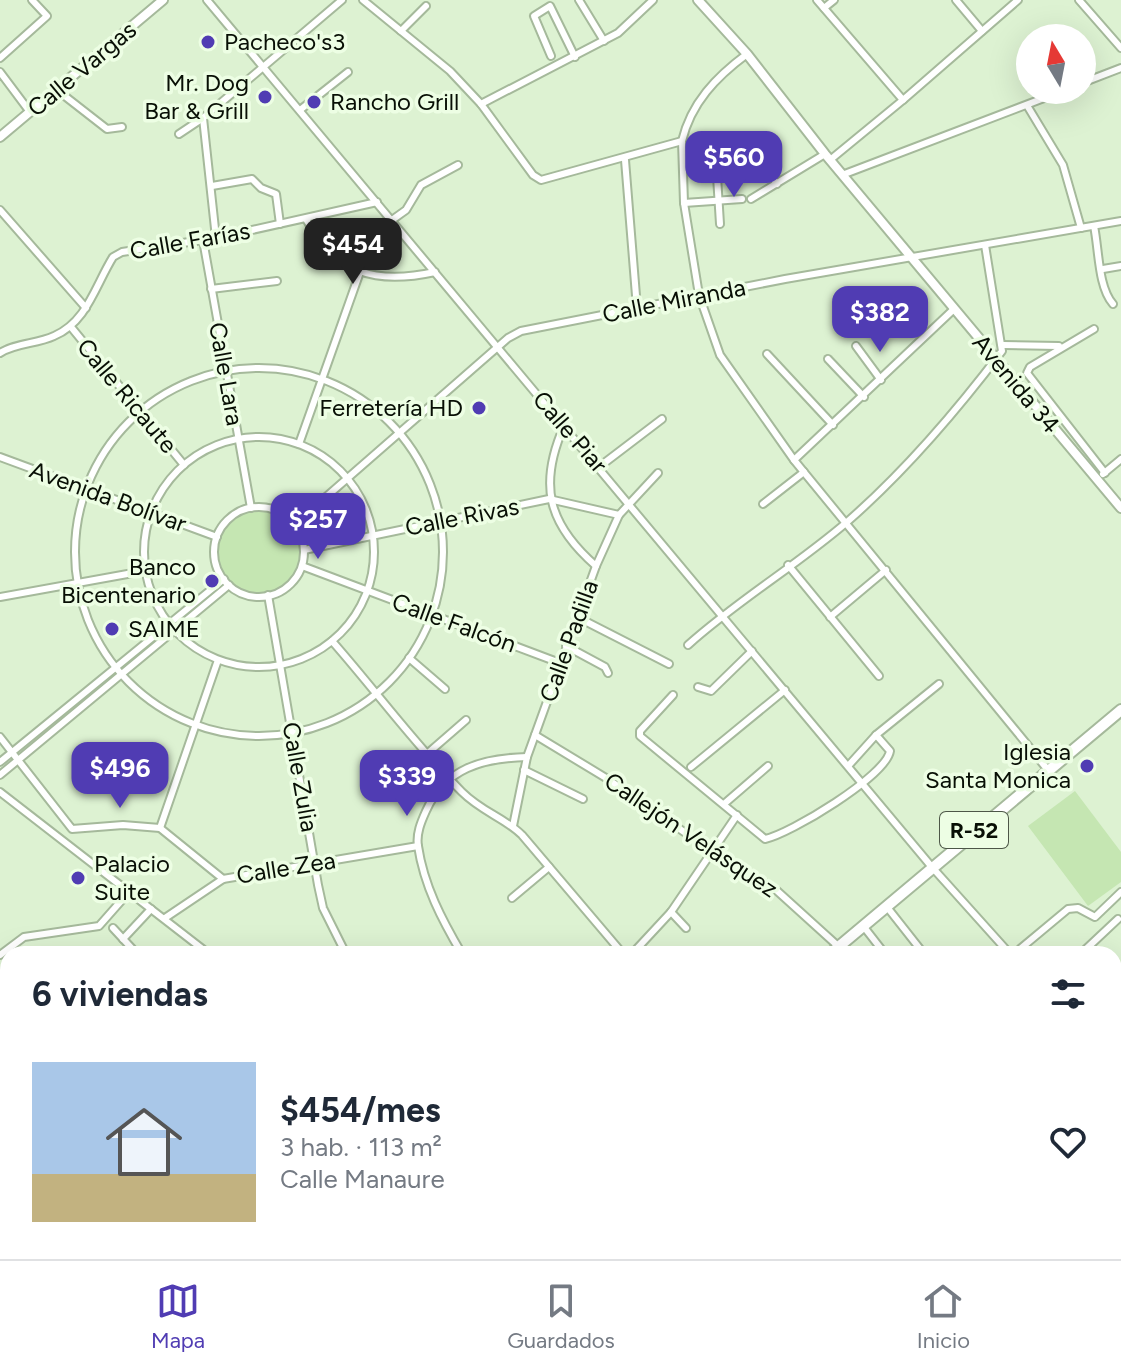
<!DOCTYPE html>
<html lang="es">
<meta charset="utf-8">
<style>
:root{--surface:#fff;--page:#f6f6f7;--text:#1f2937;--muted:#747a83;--line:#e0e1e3;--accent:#503cb3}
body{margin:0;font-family:Figtree,sans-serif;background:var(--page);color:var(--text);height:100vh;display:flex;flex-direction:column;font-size:30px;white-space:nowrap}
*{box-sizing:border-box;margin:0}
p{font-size:26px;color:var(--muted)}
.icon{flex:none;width:44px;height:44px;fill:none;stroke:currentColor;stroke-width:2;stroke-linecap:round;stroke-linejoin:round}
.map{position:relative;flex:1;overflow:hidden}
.panel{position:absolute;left:0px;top:946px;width:1122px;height:314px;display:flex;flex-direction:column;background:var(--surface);border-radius:24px 24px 0 0;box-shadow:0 8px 32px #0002}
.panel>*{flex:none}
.needle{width:52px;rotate:350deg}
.tools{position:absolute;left:1016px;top:24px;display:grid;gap:16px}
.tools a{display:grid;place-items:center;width:80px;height:80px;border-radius:50%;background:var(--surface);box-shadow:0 8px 32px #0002;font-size:40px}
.price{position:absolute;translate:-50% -68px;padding:0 18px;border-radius:16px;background:var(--accent);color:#fff;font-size:26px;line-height:52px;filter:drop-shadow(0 2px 4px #0008)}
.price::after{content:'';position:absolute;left:50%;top:48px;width:24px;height:18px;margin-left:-12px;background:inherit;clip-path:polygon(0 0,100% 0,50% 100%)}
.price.selected{background:#222;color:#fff}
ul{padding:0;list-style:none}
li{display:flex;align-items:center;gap:24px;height:200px;padding:0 32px}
li span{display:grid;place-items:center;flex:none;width:224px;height:160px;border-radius:0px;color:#555}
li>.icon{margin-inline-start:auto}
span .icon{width:96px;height:96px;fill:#fffc;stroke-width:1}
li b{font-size:34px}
h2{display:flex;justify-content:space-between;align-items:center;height:96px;padding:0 32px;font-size:34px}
.dock{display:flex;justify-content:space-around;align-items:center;height:112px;border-top:2px solid var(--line);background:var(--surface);font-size:22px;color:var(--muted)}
.dock a{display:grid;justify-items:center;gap:4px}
.dock .selected{color:var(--accent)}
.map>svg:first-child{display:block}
.park{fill:#c5e6b2}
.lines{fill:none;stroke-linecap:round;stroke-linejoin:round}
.minor-casing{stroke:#a5b99b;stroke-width:10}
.tertiary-casing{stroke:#a5b99b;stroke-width:12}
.primary-casing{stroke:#a5b99b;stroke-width:14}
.minor{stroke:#fff;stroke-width:6}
.tertiary{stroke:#fff;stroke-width:8}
.primary{stroke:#fff;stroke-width:10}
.poi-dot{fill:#503cb3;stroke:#edfee4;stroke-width:3}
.labels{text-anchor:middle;stroke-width:7;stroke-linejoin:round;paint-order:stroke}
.shield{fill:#edfee4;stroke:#4d5748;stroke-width:2}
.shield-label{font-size:22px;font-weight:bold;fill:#080f05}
.poi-label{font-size:24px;fill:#080f05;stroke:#edfee4;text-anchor:start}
.street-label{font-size:24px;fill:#080f05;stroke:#edfee4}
</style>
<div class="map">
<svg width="1121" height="1259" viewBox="0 0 1121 1259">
<rect width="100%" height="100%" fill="#ddf2d2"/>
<g class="park">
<circle cx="259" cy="552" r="45"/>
<polygon points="1075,791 1121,852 1121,882 1088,906 1028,826"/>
</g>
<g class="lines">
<g class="minor-casing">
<g id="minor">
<polyline points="207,0 931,866 1010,954"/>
<path d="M363,0L450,71L481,104L533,175L541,180L682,141C691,103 716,77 747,54"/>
<polyline points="579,0 604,41"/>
<polyline points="817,0 903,100 1018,0"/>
<polyline points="956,0 982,31"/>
<polyline points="1079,0 1121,48"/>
<polyline points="824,8 834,0"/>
<polyline points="401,31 426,6"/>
<polyline points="551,56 534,16 550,6 575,57"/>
<polyline points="0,58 47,16 32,0"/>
<polyline points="0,72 30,112"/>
<polyline points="1082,83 1121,68"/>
<polyline points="57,90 107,129 122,127"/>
<polyline points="481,104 618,33 653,0"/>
<polyline points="1028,107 1063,165 1081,228"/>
<polyline points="300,110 348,72"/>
<polyline points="203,118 216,238"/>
<polyline points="179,134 203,118 342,0"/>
<polyline points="682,141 684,203 699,295 720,355 794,460 1048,770"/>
<polyline points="760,143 756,154 777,184"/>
<polyline points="625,160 637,308"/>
<polyline points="830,160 903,100"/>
<polyline points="842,175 1065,90"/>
<polyline points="717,176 720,224"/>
<polyline points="212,186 252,179 261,188 276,194 280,224"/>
<polyline points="751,199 825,154"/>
<polyline points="684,203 742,199"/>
<polyline points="0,210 86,308"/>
<path d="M306,219C337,274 375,285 435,272"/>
<polyline points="392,220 406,210 421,185 458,165"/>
<path d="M1094,226C1099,250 1098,287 1113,304"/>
<polyline points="203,240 251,508"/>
<polyline points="1103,269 1121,266"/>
<polyline points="211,289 277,281"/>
<polyline points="71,327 184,465"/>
<polyline points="1094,329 1030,367 1027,373 1105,473"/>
<polyline points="1003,345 1059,346"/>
<polyline points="856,346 881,380"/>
<path d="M0,353C15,343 37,344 54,336C87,322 95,286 113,257L122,252L216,238L377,202"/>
<polyline points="767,354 833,425"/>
<polyline points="828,359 864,397"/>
<circle cx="259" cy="552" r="184"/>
<path d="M564,426C538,485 548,524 596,566"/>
<circle cx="259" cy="552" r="115"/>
<polyline points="299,444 360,272"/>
<polyline points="0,457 217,537"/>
<polyline points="794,460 954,309"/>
<polyline points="599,467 662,419"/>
<polyline points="1103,474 1121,459"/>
<polyline points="763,504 804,472"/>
<circle cx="259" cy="552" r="45"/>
<polyline points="295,524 508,338 521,331 785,279 1121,221"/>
<polyline points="304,550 549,499 619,515"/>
<polyline points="788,565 879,676"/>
<polyline points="302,566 560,663"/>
<polyline points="268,595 318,885 323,908 346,954"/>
<polyline points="0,597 144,571"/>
<polyline points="577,617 669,664"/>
<polyline points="830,617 886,570"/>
<path d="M332,641C376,691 416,746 462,792C482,812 505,818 522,835L623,954"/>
<path d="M688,645C738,600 796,566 847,522C902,474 958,409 1002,351L985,245"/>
<polyline points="566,646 605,667 608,673"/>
<polyline points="409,658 445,689"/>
<polyline points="698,687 711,691 752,651"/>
<path d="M673,695L640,731V736L765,839C790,834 886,776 890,751L876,735L849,765"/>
<polyline points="535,735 606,778 713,852 775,889 839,947"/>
<polyline points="876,735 939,684"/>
<polyline points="0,737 72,829 123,825 160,828 223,879"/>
<polyline points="428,753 466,720"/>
<polyline points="0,762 224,579"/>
<polyline points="691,767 785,690"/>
<polyline points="524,770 583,799"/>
<polyline points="0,775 229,585"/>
<polyline points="0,792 209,954"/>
<polyline points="724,804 768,766"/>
<polyline points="513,826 527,757 596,566 619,515 658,473"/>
<polyline points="160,828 218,660"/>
<polyline points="512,898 549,867"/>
<polyline points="887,907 924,954"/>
<polyline points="671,912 686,928"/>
<polyline points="165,918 223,879 418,846"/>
<polyline points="864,927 885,954"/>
<polyline points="113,928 137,954"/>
<polyline points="123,939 151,909"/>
<polyline points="1085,950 1118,919"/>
<path d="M462,954C442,920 424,886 418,846C416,834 421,822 426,811C445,768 483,758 527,757"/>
<polyline points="632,954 671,912 737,815"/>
<polyline points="1014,954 1068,909 1078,908 1095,917 1121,892"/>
<polyline points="0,955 24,937 99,926 129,892"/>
<polyline points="1114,1044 1121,1039"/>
<polyline points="1114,1077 1121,1086"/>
<polyline points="0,1137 8,1119"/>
<polyline points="181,1252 183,1259"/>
<polyline points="292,1252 300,1259"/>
<polyline points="386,1252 391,1259"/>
<polyline points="570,1252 578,1259"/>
<polyline points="790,1252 797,1259"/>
<polyline points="907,1252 911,1259"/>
<polyline points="1054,1252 1060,1259"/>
<polyline points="61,1259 63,1252"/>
<polyline points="131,1259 134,1252"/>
<polyline points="332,1259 340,1252"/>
<polyline points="721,1259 727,1252"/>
<polyline points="978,1259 992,1252"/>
<polyline points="1113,1259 1121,1253"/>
</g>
</g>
<g class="tertiary-casing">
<g id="tertiary">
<polyline points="698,0 747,54 825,154 1121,508"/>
<polyline points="0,137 163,0"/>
</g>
</g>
<g class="primary-casing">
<g id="primary">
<polyline points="830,954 1121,710"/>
<polyline points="470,1259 479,1252"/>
</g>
</g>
<use href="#minor" class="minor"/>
<use href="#tertiary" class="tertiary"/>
<use href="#primary" class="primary"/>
</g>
<g class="poi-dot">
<circle cx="208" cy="42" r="8"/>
<circle cx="265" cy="97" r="8"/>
<circle cx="314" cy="102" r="8"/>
<circle cx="479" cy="408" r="8"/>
<circle cx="212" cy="581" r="8"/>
<circle cx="112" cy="629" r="8"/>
<circle cx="1087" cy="766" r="8"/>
<circle cx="78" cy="878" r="8"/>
</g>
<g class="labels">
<rect class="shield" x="940" y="812" width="68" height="36" rx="6"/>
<g class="shield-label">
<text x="974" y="838">R-52</text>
</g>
<g class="poi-label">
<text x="224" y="50">Pacheco's3</text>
<text x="249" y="91" text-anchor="end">Mr. Dog<tspan x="249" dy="28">Bar &amp; Grill</tspan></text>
<text x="330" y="110">Rancho Grill</text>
<text x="463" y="416" text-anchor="end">Ferretería HD</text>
<text x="196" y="575" text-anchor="end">Banco<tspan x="196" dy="28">Bicentenario</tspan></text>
<text x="128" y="637">SAIME</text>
<text x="1071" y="760" text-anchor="end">Iglesia<tspan x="1071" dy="28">Santa Monica</tspan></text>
<text x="94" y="872">Palacio<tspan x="94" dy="28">Suite</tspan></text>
</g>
<g class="street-label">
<text transform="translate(82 69) rotate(-40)" y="8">Calle Vargas</text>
<text transform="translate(190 241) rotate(-10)" y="8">Calle Farías</text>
<text transform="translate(674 301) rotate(-11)" y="8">Calle Miranda</text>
<text transform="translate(226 374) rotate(80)" y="8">Calle Lara</text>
<text transform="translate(1016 384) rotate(50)" y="8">Avenida 34</text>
<text transform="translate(127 396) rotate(50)" y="8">Calle Ricaute</text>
<text transform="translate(570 432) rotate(49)" y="8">Calle Piar</text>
<text transform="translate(108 497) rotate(20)" y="8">Avenida Bolívar</text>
<text transform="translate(462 517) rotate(-11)" y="8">Calle Rivas</text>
<text transform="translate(454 623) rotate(20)" y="8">Calle Falcón</text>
<text transform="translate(569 641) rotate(-70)" y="8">Calle Padilla</text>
<text transform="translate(300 777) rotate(80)" y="8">Calle Zulia</text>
<text transform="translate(691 835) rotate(34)" y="8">Callejón Velásquez</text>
<text transform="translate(286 868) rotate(-9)" y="8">Calle Zea</text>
</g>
</g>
</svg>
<div class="tools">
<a><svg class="needle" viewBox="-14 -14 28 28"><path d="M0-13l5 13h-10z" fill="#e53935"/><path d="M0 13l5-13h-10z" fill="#747a83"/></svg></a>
</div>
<b class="price" style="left:734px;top:199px">$560</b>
<b class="price selected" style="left:353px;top:286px">$454</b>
<b class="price" style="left:880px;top:354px">$382</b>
<b class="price" style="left:318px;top:561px">$257</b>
<b class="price" style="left:120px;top:810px">$496</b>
<b class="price" style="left:407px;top:818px">$339</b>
<section class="panel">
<h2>6 viviendas<svg class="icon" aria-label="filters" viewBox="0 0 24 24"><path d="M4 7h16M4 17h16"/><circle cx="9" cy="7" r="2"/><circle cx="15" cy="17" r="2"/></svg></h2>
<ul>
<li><span style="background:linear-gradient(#a9c7e8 70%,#c2b280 0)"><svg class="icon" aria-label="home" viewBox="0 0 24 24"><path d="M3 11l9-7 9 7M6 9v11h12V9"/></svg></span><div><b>$454/mes</b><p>3 hab. · 113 m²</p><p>Calle Manaure</p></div><svg class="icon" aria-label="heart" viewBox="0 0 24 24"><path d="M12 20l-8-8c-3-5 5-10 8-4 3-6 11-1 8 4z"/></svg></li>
</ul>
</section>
</div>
<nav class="dock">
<a class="selected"><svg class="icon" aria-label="map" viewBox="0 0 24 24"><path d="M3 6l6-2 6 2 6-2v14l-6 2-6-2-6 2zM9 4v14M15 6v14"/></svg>Mapa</a>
<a><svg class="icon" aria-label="saved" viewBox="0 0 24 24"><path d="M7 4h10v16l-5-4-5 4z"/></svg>Guardados</a>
<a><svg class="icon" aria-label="home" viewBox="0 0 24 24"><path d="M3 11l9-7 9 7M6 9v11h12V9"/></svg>Inicio</a>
</nav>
